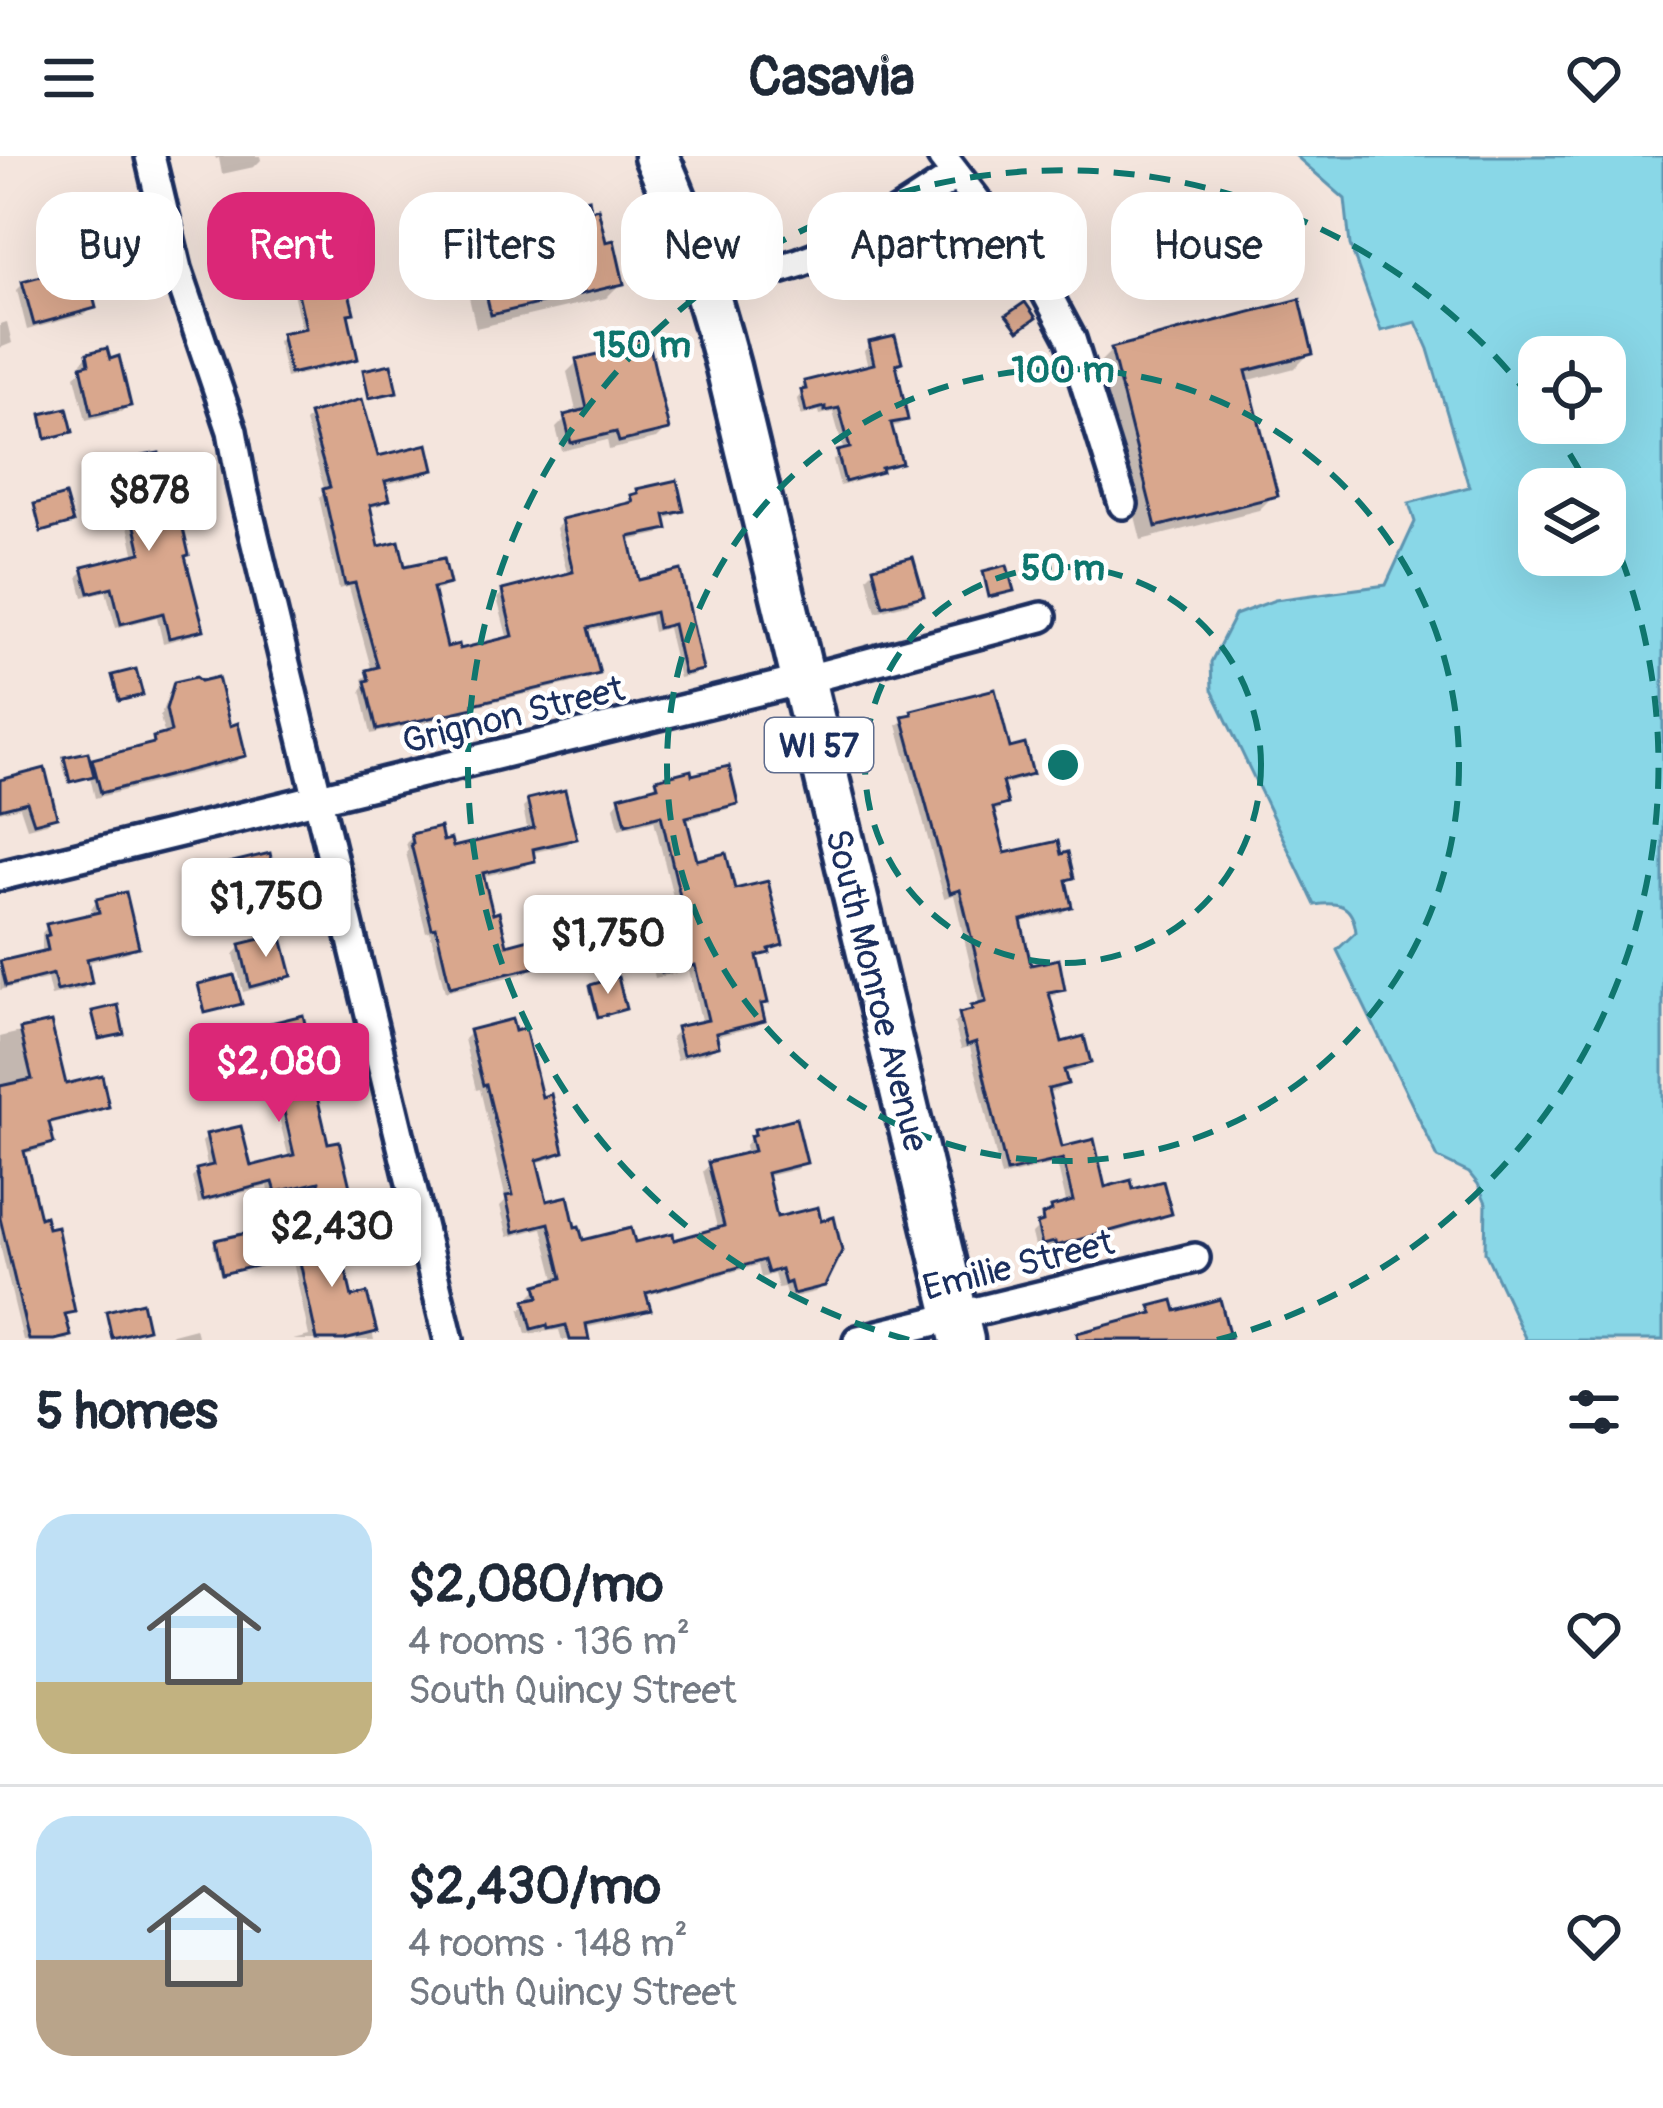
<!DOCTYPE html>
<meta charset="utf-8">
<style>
:root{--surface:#fff;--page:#f2f2f3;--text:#1f2937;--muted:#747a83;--line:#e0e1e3;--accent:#db2777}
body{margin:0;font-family:Pangolin,sans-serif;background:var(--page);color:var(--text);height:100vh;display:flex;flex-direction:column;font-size:45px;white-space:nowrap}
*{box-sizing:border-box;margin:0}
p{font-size:39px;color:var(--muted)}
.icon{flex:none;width:66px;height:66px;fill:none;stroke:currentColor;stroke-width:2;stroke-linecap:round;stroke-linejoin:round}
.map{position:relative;height:1184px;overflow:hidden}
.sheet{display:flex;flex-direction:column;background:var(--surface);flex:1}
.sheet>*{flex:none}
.hud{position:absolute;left:36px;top:36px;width:1593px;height:108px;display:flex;gap:24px}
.fabs{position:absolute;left:1518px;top:180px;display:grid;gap:24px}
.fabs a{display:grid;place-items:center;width:108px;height:108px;border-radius:24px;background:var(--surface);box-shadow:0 12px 48px #0002;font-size:60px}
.price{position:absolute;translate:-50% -102px;padding:0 27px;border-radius:12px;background:#fff;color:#222;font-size:39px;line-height:78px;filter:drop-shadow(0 3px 6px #0008)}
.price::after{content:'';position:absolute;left:50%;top:72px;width:36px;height:27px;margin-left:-18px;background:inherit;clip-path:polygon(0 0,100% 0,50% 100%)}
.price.selected{background:var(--accent);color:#fff}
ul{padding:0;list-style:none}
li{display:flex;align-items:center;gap:36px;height:300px;padding:0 36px}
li+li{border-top:3px solid var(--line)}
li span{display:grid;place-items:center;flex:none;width:336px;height:240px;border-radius:36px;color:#555}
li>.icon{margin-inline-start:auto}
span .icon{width:144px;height:144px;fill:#fffc;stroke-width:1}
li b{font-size:51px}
h2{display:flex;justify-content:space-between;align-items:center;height:144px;padding:0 36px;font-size:51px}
.pill{padding:0 42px;border-radius:36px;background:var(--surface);box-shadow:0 12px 48px #0002;font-size:42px;line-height:108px}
.pill.selected{background:var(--accent);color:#fff}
header{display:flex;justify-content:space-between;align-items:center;height:156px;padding:0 36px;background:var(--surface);font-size:54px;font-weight:700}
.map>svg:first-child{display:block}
.water{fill:#89d7e7;stroke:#5d94b0;stroke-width:3;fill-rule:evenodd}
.shadow{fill:#0003}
.building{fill:#d9a78d;stroke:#1b2f5e;stroke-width:3}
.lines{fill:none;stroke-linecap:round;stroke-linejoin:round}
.street-casing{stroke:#1b2f5e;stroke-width:36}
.primary-casing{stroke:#1b2f5e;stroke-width:51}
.street{stroke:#fff;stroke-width:27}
.primary{stroke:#fff;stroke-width:42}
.ring{fill:none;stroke:#0f766e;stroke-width:6;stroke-dasharray:21 15}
.labels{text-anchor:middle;stroke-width:9;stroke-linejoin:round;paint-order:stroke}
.shield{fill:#fff;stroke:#5f6d8e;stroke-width:3}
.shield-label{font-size:33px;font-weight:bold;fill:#1b2f5e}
.street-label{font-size:36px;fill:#1b2f5e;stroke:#fff}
.centre{fill:#0f766e;stroke:#fff;stroke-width:6}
.ring-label{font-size:36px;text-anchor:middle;font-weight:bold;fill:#0f766e;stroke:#fff;stroke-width:9;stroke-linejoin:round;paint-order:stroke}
</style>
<header><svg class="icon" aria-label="menu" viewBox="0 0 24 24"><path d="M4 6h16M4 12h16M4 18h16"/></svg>Casavia<svg class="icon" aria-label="heart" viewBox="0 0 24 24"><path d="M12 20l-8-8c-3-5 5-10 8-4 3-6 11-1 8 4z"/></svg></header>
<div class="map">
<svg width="1663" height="1184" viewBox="0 0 1663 1184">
<rect width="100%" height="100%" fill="#f4e5dd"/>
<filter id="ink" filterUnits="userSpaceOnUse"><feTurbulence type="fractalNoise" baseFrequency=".00833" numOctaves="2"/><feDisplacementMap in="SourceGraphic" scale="24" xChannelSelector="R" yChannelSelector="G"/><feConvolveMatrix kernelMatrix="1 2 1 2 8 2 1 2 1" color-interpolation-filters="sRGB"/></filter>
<g filter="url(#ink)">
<path class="water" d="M1296,0H1663V1184H1526L1485,1096L1486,1047L1478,1028L1469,1017L1438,1002L1337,794L1356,776C1353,749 1339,745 1315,749L1212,534L1211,506L1235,459L1275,444L1386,429L1415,366L1409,347L1469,331L1428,193L1416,166L1381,175L1350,89L1345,43ZM1539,201H1605V267H1539ZM1539,333H1605V399H1539Z"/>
<g class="shadow">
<polygon points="215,0 260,0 261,4 254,11 222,18 219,2 216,3"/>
<polygon points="529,44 550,54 604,89 621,127 606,142 476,172 457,89 472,74 515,64 513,59"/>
<polygon points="252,90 359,106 354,111 340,114 350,156 345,161 355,202 350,207 286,222 278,185 283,180 302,176 289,119 255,127 247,95"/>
<polygon points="24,127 93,151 86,158 27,174 17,134"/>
<polygon points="7,166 12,187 0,192 0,168"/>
<polygon points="870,189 894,210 905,263 899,269 889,271 898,306 872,321 840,330 833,304 844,296 833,256 820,259 819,255 801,260 797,243 801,238 800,233 806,227 868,212 864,195"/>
<polygon points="1112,194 1310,197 1295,212 1246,225 1274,339 1259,354 1141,384 1097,209"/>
<polygon points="604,195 666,273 656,283 609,294 607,284 562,295 556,272 566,262 577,259 567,216 577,206 598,201"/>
<polygon points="88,199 128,249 121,256 86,264 75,220 83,213 81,206"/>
<polygon points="311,260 376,303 431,314 425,319 383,329 386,343 381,349 368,352 377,393 403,414 447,427 441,433 431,435 445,494 458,497 508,484 497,442 503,437 568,421 556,372 562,366 627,347 639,335 681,354 675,360 663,363 665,372 659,378 627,385 637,428 678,418 700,513 694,519 679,522 667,472 653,476 650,460 586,476 596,517 590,523 470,551 465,557 371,578 361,534 364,530 362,523 372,516 349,431 339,433 319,341 325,336 305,266"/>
<polygon points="106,313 159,333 183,402 200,473 194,479 163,487 157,461 116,472 106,435 83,441 78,420 84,414 135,401 122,343 106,347 100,319"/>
<polygon points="874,414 920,439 913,446 876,456 867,421"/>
<polygon points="176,529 227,573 243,599 236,606 95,642 90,621 68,627 62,607 65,604 89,611 94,606 148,590 154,584 165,581 160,561 169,536"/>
<polygon points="913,557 1008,596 1029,617 1023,623 1000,630 1005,647 998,654 991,656 1002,701 1070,721 1064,727 1069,750 1062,757 1018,767 1029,812 1062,833 1055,839 1047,841 1060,890 1087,906 1081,913 1062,918 1064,927 1058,934 1046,937 1060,994 1103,1035 1131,1036 1168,1057 1162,1063 1050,1095 1049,1090 1036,1094 1032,1078 1038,1072 1037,1068 1053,1053 1067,1050 1057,1007 1001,1021 970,891 961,893 954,867 973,852 980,851 954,739 944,742 897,569"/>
<polygon points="0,625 54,660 47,667 27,672 20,651 0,656"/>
<polygon points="658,626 735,647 728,653 684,665 695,707 733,737 779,788 755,804 765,846 759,852 762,864 755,871 714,881 716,889 709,896 677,904 671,881 678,874 702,868 689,814 655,822 647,787 610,795 608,785 593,789 590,772 597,766 638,766 677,757 654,664 619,673 614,650 620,643 651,632"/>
<polygon points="529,646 573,682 567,689 531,697 532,704 526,710 481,721 491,761 504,792 532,811 526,817 445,836 430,775 426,776 406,697 408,694 406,687 413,681 451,695 528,677 523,652"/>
<polygon points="222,712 273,724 263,731 264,736 257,743 222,752 214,719"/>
<polygon points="98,745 136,790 129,796 85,807 89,826 83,833 51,840 47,823 0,834 0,808 42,799 42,777 48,770 93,760 91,752"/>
<polygon points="241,791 288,819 281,826 243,836 234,798"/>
<polygon points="591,831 622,852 596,861 589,834"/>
<polygon points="49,869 63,932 106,950 100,956 46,969 51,986 44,993 22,998 38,1065 72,1155 63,1162 68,1184 23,1184 0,1089 0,881"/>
<polygon points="248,876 302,893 326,991 347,1030 341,1035 317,1041 314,1030 270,1040 268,1030 198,1048 192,1022 197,1016 208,1013 202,986 207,980 249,1014 289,1003 266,908 249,912 242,882"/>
<polygon points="471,876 540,944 561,995 554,1002 535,1007 545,1049 573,1075 580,1087 632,1090 672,1087 718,1075 703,1015 710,1009 747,1000 745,989 755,976 803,1006 797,1013 764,1021 775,1065 822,1128 815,1136 787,1143 784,1131 778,1132 774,1118 761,1122 758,1109 644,1140 647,1153 640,1160 584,1172 586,1184 562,1184 559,1174 526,1178 520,1154 527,1147 533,1146 531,1139 538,1132 556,1127 542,1072 508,1081 500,1050 506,1044 480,933 476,934 464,883"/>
<polygon points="216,1086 261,1107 220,1119 213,1089"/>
<polygon points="296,1086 350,1145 365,1141 374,1184 293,1184 309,1180 290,1092"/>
<polygon points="195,1172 198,1184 166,1184 172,1178"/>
</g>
<g class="building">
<polygon points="549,36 552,50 589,42 591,54 598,52 606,86 614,84 624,128 491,159 470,71 531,57 527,41"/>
<polygon points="353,65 363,106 343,112 354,157 348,158 358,203 290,218 281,177 306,172 293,115 260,124 250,87 284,79 284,83"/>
<polygon points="85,108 96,152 34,169 22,125"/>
<polygon points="1300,143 1313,198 1246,215 1278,340 1156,371 1111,192"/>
<polygon points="1025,146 1036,162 1018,175 1006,159"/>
<polygon points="895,180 902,206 896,208 908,264 891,267 902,307 881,312 882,316 845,326 837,295 850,292 839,252 825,255 825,251 806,256 801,234 806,233 804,225 874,208 869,186"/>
<polygon points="640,183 650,191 669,274 619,286 616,276 571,287 564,259 587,253 576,203 603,197 602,192"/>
<polygon points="107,192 110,203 119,200 131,250 92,259 81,210 89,208 87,197"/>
<polygon points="391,208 397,236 369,242 363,214"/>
<polygon points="362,243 378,300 428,288 434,314 385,325 390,344 370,349 379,390 399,385 405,410 444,402 450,428 433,432 447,491 459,488 460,493 513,480 502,434 573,416 561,363 633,346 631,339 638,337 637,333 677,324 684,355 665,359 668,373 629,381 639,424 681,414 703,514 684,518 673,468 658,472 655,456 588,472 600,518 473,548 474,552 377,574 365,525 369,524 366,514 378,511 355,427 345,429 323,333 330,331 309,258"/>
<polygon points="67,252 73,276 46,283 41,258"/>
<polygon points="159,297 166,330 161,331 173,370 182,368 189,399 185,400 204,474 169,482 163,457 121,468 112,431 89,437 82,411 141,397 128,339 112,342 105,310 121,306 120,304"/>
<polygon points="65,339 73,367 41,376 34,348"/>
<polygon points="913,401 924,440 883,450 873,411"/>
<polygon points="1007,409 1014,435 989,441 983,415"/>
<polygon points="136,513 143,539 119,545 112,519"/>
<polygon points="196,521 201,525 218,521 230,570 238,567 246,600 101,637 92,603 154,587 153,581 171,576 166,553 174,526"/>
<polygon points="995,533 1010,592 1025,588 1033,618 1002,626 1008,648 993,652 1005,697 1058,685 1061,698 1068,696 1074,722 1066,724 1072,751 1021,764 1031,809 1059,803 1065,834 1049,837 1062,886 1084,880 1091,907 1064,914 1068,928 1048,933 1062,991 1094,983 1105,1031 1131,1024 1133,1033 1163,1025 1172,1058 1056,1090 1055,1086 1042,1089 1037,1068 1043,1066 1042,1059 1052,1055 1051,1051 1073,1045 1063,1003 1007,1016 976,886 967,889 959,857 972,854 971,850 986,846 976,801 960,734 950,737 902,560 912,558 911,554"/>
<polygon points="88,596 94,620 70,626 64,601"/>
<polygon points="729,610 738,648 686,661 697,704 726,697 735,733 768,725 783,789 769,793 770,797 757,800 768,847 761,848 765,865 716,877 719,890 683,899 676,871 708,864 695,809 662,817 653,782 617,790 614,781 600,784 595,763 631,752 632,756 638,754 640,763 683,753 661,659 626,668 619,640 658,630 656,623 691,614 692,619"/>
<polygon points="45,612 57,661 34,667 27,646 0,653 0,624"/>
<polygon points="565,634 577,683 533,693 535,705 483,717 493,758 499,756 507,789 529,783 536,811 450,831 436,771 432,772 411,688 413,687 411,678 440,671 443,685 451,683 453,691 534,672 527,643"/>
<polygon points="270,697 276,725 265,727 268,737 229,746 220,709"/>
<polygon points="126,736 139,791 87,803 92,827 57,835 53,818 6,830 0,805 48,794 45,780 49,779 46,768 99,756 96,743"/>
<polygon points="281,778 292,820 250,831 240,788"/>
<polygon points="234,819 242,848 205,857 198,828"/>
<polygon points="618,821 626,853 598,861 590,829"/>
<polygon points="118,849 124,878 99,883 92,855"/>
<polygon points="303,859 309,885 306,893 328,987 339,985 350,1031 322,1037 319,1026 276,1036 273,1026 203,1044 196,1013 213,1009 206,978 241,970 251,1010 294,999 272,904 255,908 246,873"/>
<polygon points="512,863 515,875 525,872 542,941 551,938 564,996 537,1004 547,1045 568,1040 575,1071 579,1070 583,1084 631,1072 635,1086 673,1077 674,1084 724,1070 708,1006 754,995 750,980 755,978 754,973 796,962 807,1007 767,1017 777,1061 818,1051 821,1065 834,1061 842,1095 825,1130 793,1138 790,1126 785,1128 781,1113 768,1117 764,1104 646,1137 651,1154 586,1168 589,1184 570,1184 566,1169 548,1173 547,1169 532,1173 525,1144 539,1141 536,1129 562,1122 549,1067 514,1076 506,1040 513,1039 486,928 483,929 469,874"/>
<polygon points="51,866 66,928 102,919 109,951 49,966 54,987 24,995 40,1062 45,1060 48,1072 57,1070 75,1156 65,1158 71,1180 55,1184 29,1184 0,1062 0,930 32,923 20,873"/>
<polygon points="336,1073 352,1141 367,1137 377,1176 344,1184 317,1184 295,1083"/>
<polygon points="256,1075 264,1108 222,1118 215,1084"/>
<polygon points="1220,1143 1230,1181 1219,1184 1078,1184 1077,1177 1153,1157 1150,1150 1173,1144 1176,1155"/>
<polygon points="142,1146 148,1173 112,1182 106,1155"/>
</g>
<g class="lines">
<g class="street-casing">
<g id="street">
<polyline points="150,0 177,113 232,275 242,330 449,1184"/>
<polyline points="942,0 1045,134 1071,183 1123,348"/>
<path d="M706,130C737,123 769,117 799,107C856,87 906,52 956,19"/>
<polyline points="0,720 803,524 1042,461"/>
<polyline points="858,1184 1195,1102"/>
</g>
</g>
<g class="primary-casing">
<path id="primary" d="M656,0C687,68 709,139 728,211L962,1184"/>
</g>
<use href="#street" class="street"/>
<use href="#primary" class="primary"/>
</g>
</g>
<g class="ring">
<circle cx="1063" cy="609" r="198"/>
<circle cx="1063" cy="609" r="396"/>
<path d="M909 1184A595 595 0 1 1 1538 251M1550 268A595 595 0 0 1 1588 330M1607 367A595 595 0 0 1 1217 1184"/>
</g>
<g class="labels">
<rect class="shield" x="765" y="562" width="108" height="54" rx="9"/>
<g class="shield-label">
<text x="819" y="601">WI 57</text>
</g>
<g class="street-label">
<text transform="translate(513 558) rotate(-14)" y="13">Grignon Street</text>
<text transform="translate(878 834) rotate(76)" y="13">South Monroe Avenue</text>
<text transform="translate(1018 1108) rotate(-14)" y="13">Emilie Street</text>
</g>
</g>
<circle cx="1063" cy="609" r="18" class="centre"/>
<g class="ring-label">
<text x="642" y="201">150 m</text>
<text x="1063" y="226">100 m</text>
<text x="1063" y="424">50 m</text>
</g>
</svg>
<div class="fabs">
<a><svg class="icon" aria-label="locate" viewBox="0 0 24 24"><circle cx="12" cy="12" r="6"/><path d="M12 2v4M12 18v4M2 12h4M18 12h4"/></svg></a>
<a><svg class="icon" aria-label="layers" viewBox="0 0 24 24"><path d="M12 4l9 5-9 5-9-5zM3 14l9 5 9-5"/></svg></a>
</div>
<b class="price" style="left:149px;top:398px">$878</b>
<b class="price" style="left:266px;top:804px">$1,750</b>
<b class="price" style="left:608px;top:841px">$1,750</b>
<b class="price selected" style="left:279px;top:969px">$2,080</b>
<b class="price" style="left:332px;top:1134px">$2,430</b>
<div class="hud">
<a class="pill">Buy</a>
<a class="pill selected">Rent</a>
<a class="pill">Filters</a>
<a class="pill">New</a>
<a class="pill">Apartment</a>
<a class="pill">House</a>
</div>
</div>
<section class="sheet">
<h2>5 homes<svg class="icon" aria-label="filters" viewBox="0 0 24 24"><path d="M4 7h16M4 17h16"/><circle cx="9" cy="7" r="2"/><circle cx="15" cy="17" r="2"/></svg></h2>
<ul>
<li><span style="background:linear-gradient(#bfe0f5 70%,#c2b280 0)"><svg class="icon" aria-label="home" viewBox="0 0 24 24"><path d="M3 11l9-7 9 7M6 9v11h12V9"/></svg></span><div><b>$2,080/mo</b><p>4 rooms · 136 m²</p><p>South Quincy Street</p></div><svg class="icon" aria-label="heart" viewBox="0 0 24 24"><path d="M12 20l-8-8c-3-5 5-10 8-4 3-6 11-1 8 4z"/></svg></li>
<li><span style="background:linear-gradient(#bfe0f5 60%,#b9a48a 0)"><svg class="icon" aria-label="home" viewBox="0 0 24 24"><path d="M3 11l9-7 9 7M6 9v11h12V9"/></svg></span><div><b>$2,430/mo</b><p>4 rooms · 148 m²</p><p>South Quincy Street</p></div><svg class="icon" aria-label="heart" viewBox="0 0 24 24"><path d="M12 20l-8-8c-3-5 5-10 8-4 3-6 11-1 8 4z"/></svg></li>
</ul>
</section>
